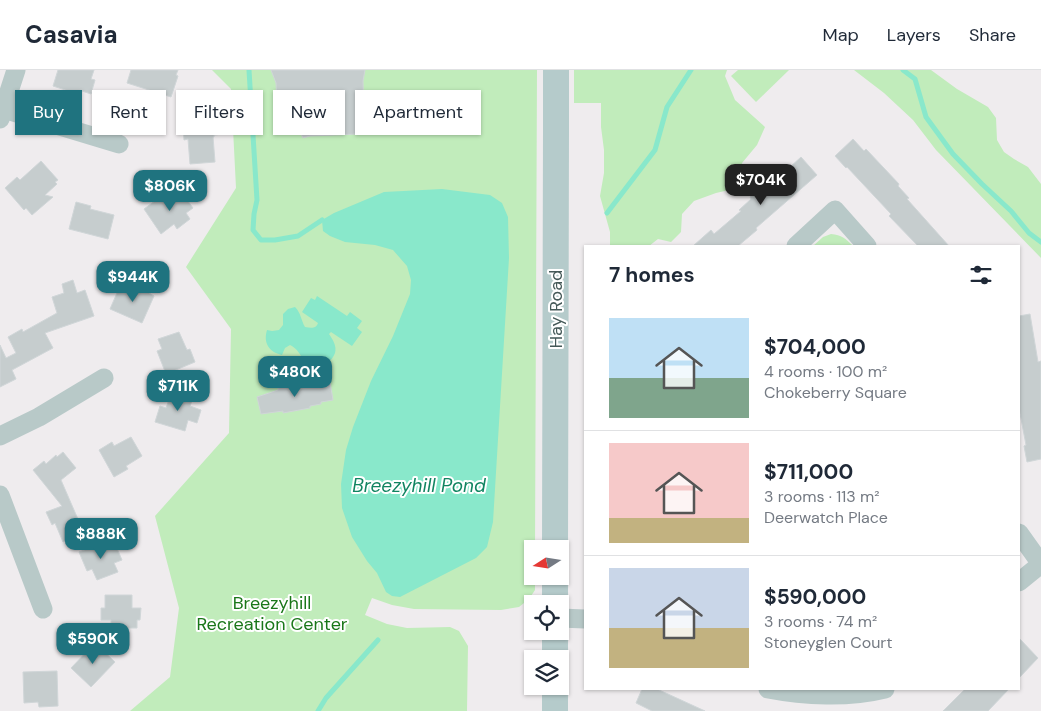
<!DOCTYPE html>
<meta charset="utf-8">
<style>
:root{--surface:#fff;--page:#f6f6f7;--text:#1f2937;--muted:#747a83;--line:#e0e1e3;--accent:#1f737f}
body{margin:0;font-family:"DM Sans",sans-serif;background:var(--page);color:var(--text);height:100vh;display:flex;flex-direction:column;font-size:19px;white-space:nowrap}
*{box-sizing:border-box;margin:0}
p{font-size:16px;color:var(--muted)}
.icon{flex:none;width:28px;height:28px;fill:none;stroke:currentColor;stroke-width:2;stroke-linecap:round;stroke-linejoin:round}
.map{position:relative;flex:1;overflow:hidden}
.sheet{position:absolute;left:584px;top:175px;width:436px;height:445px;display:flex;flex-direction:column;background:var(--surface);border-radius:0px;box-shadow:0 1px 4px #0004}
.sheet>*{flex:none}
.hud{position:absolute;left:15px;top:20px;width:475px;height:45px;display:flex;gap:10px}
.needle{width:32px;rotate:258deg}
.controls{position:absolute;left:524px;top:470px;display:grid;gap:10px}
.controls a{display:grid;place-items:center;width:45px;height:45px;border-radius:0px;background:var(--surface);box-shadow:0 1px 4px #0004;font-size:25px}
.price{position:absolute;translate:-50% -42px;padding:0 11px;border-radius:10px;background:var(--accent);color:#fff;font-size:16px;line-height:32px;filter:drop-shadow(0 1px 2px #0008)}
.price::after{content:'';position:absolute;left:50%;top:30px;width:15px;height:11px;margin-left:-8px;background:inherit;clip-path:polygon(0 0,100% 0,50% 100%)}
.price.current{background:#222;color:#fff}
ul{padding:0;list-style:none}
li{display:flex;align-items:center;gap:15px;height:125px;padding:0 25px}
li+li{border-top:1px solid var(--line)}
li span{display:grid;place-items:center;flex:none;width:140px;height:100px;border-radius:0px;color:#555}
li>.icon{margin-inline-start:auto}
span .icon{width:60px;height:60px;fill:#fffc;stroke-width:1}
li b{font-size:21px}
h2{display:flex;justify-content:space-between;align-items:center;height:60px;padding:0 25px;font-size:21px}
.pill{padding:0 18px;border-radius:0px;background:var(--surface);box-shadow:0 1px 4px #0004;font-size:18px;line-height:45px}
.pill.current{background:var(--accent);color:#fff}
header{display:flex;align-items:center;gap:30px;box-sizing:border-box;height:70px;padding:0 25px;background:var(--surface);border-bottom:1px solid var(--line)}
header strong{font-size:24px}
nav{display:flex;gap:28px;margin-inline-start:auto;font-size:18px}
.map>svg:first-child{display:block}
.green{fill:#c1ecbb}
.water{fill:#89e8cb}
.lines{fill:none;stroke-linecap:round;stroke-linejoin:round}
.stream{stroke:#89e8cb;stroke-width:5}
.building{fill:#c6cdce;stroke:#d0d6d8}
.street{stroke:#b8c9c8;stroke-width:19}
.secondary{stroke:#b5cbcb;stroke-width:26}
.labels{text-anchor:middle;stroke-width:4;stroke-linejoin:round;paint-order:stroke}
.street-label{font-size:18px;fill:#455958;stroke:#fff}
.park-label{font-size:18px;fill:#1a7719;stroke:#fff}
.water-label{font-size:19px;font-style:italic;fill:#118461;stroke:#fff}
</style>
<header>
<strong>Casavia</strong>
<nav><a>Map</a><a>Layers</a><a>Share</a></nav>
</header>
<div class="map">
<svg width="1041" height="641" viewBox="0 0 1041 641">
<rect width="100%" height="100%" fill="#efecee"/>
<g class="green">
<polygon points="212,0 537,0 535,479 532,479 532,506 535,506 535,520 529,529 519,537 501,540 414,539 392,535 372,528 365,545 387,554 407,558 450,557 459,561 468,576 467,641 130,641 170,607 179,538 155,446 229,363 231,259 186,197 236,118 231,19"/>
<polygon points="574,0 727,0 725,6 735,30 765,57 757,75 742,93 743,103 729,120 716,123 694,131 682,144 681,162 671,172 658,169 649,176 610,176 610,162 600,126 604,103 604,80 601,57 601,33 574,33"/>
<polygon points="738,0 789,0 756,32 731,6"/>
<polygon points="854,0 931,0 957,19 988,37 996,48 997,70 1004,82 1014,89 1028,97 1041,114 1041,188 936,80 913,50 884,23"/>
<path d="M831,164C842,165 845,168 853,176H813L823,167Z"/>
</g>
<g class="water">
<polygon points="442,119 490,125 502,133 508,147 509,188 493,452 487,477 476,488 400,527 392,526 386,522 377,503 367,491 352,467 342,438 341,414 346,380 353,357 371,311 393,266 410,224 411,210 407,196 393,180 375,175 345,172 330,166 323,161 322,150 334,143 384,122"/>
<path d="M317,226L347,246L350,242L362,251L357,258L362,262L352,276L331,262L329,264C333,270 337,276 335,283C332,292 321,298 313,296C301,292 301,280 290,275L285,278L282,285C269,282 263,273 267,260L272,261L279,260L283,255V244L288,239L295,237C301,243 301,250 305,257C311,258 316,259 318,253L302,242L311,228L315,230Z"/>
</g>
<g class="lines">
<g class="stream">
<polyline points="249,0 257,130 254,144 253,160 261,170 275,170 298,166 322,150"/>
<polyline points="903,0 915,9 926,47 953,84 982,114 1011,141 1029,163 1041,172"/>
<polyline points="607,143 655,80 667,37 691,0"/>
<polyline points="318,641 326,628 378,570"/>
</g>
</g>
<g class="building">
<polygon points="58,0 94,0 91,9 95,10 91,24 82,21 81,25 53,16"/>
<polygon points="131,0 178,0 176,5 178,6 171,27 127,13"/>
<polygon points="271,0 365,0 363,11 364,46 357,47 358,64 310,66 303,68 300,62 289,62 289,53 278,54 276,13"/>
<polygon points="222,52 223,64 214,65 214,67 213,67 215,92 190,94 188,69 184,70 183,55"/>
<polygon points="853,69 864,81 866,79 899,114 898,116 909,128 907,129 949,176 918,176 889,146 891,144 847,97 846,98 835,86"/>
<polygon points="801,87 817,105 756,158 757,160 738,176 693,176 711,160 714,164 741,141 739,140 751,129 750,127 787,96 789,98"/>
<polygon points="41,91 58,110 55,112 57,114 45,125 53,127 32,145 26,138 24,140 5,118 17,107 20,110"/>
<polygon points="179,119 193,138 186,143 190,149 177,159 174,154 161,164 144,139 159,128 161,131"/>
<polygon points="76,132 91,136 90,139 114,145 108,169 69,159"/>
<polygon points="73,210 77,223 85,220 94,246 45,263 53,278 12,300 16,309 0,317 0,275 6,288 16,283 8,267 22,259 23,262 57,243 52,227 64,223 62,214"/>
<polygon points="138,214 150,220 149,223 154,226 142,253 110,239 120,216 134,222"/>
<polygon points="1030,244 1038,292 1041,291 1041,389 1027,392 1024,376 1026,375 1019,338 1019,246"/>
<polygon points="179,262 187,280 190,279 195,292 166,304 157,281 162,279 158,269"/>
<polygon points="330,312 333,330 321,332 321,334 310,336 310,338 283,343 283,341 261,344 257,327 278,320 278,318 305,313 305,315 317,313 317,315"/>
<polygon points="172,321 193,328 190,336 201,340 197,353 188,350 185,361 155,352 160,336 166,338"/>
<polygon points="131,367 142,386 126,396 128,399 114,407 99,380 112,372 114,376"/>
<polygon points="63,382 76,398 61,410 84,463 63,472 55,453 52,455 46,442 62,436 33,400 44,391 46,394 56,385 57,387"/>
<polygon points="106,472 108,479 116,476 122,490 114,493 118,502 97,510 92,499 87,501 79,482"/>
<polygon points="105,525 132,525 132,538 141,538 140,550 137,550 137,558 111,558 111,550 101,550 101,538 105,538"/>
<polygon points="1019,568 1038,588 1019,608"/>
<polygon points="95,573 115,592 91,617 71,598"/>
<polygon points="57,601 58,636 39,637 38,632 24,633 23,602"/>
<polygon points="642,619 657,619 705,641 652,641 636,633"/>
<polygon points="965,619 1009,619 988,641 943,641"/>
</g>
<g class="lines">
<g class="street">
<polyline points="3,39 119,74"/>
<polyline points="0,49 16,0"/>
<polyline points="796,176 835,140 867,176"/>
<polyline points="0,366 39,347 104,308"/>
<polyline points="0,425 43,539"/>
<polyline points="1019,463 1041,494 1019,512"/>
<polyline points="560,548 585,549"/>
<path d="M768,619C804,626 849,628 885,619"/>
</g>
<g class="secondary">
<polyline points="555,479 556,60 556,0"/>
<polyline points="555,534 555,506"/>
<polyline points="555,561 555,589"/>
<polyline points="555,616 555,641"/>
</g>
</g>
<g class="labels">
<g class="street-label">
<text transform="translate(556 239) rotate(-90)" y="6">Hay Road</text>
</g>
<g class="park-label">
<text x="272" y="539">Breezyhill<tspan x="272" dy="21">Recreation Center</tspan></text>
</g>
<g class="water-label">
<text x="419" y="422">Breezyhill Pond</text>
</g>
</g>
</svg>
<div class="controls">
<a><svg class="needle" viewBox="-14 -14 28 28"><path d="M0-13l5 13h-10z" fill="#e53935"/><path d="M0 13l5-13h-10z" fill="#747a83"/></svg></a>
<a><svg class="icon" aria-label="locate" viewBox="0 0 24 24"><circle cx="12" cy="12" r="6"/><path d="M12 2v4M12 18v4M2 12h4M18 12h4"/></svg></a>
<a><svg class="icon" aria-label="layers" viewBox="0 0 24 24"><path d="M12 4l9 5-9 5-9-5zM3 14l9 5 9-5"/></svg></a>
</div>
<b class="price current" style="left:761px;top:136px">$704K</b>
<b class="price" style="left:170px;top:142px">$806K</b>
<b class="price" style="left:133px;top:233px">$944K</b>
<b class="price" style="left:295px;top:328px">$480K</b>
<b class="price" style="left:178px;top:342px">$711K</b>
<b class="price" style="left:101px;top:490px">$888K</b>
<b class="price" style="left:93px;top:595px">$590K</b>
<div class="hud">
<a class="pill current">Buy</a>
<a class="pill">Rent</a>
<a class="pill">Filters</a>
<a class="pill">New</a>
<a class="pill">Apartment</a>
</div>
<section class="sheet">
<h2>7 homes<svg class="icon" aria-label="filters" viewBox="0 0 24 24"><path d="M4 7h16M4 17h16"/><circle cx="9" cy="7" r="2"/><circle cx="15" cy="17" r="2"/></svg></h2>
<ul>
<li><span style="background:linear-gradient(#bfe0f5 60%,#7fa58c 0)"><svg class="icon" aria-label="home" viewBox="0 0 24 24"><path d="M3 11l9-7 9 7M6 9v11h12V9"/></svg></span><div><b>$704,000</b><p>4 rooms · 100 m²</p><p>Chokeberry Square</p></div></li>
<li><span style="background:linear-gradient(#f6c9c9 75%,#c2b280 0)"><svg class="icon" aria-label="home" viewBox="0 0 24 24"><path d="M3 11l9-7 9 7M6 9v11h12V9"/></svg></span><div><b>$711,000</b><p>3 rooms · 113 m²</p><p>Deerwatch Place</p></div></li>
<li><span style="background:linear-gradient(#c9d6e8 60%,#c2b280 0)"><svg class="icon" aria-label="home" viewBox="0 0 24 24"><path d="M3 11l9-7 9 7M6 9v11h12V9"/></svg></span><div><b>$590,000</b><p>3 rooms · 74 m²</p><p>Stoneyglen Court</p></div></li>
</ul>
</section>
</div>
